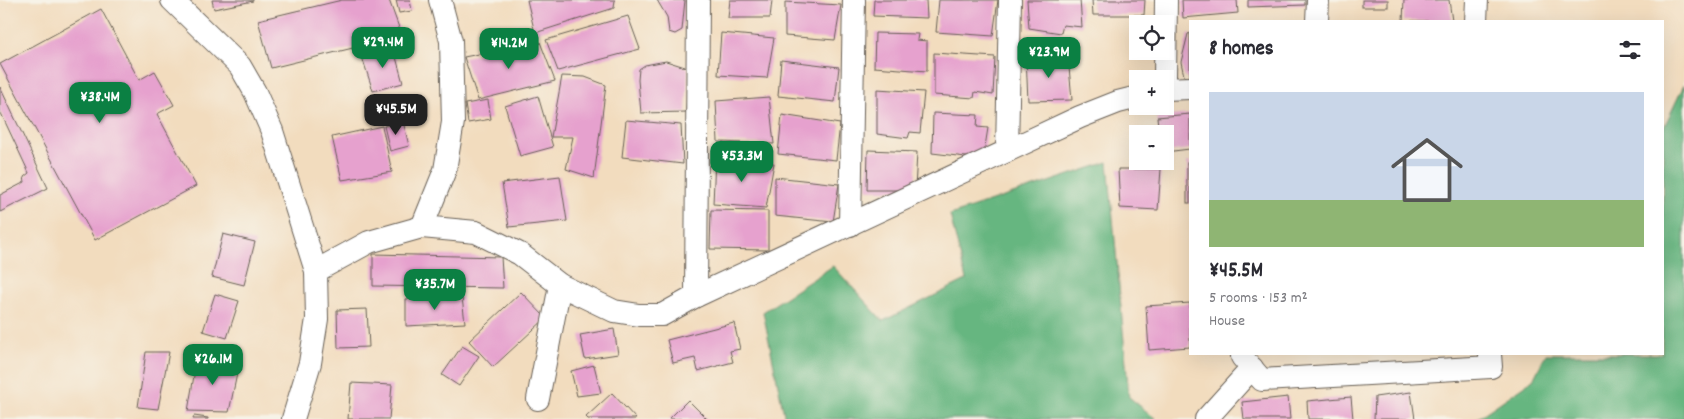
<!DOCTYPE html>
<meta charset="utf-8">
<style>
:root{--surface:#fff;--page:#f2f2f3;--text:#2b2b33;--muted:#7c7c81;--accent:#0b8043}
body{margin:0;font-family:Dekko,sans-serif;background:var(--page);color:var(--text);height:100vh;display:flex;flex-direction:column;font-size:19px;white-space:nowrap}
*{box-sizing:border-box;margin:0}
p{font-size:16px;color:var(--muted)}
.icon{flex:none;width:28px;height:28px;fill:none;stroke:currentColor;stroke-width:2;stroke-linecap:round;stroke-linejoin:round}
.map{position:relative;flex:1;overflow:hidden}
.side{position:absolute;left:1189px;top:20px;width:475px;height:335px;display:flex;flex-direction:column;background:var(--surface);border-radius:0px;box-shadow:0 5px 20px #0002}
.side>*{flex:none}
.tools{position:absolute;left:1129px;top:15px;display:grid;gap:10px}
.tools a{display:grid;place-items:center;width:45px;height:45px;border-radius:0px;background:var(--surface);box-shadow:0 5px 20px #0002;font-size:25px}
.price{position:absolute;translate:-50% -42px;padding:0 11px;border-radius:10px;background:var(--accent);color:#fff;font-size:16px;line-height:32px;filter:drop-shadow(0 1px 2px #0008)}
.price::after{content:'';position:absolute;left:50%;top:30px;width:15px;height:11px;margin-left:-8px;background:inherit;clip-path:polygon(0 0,100% 0,50% 100%)}
.price.on{background:#222;color:#fff}
ul{padding:0;list-style:none}
li{display:grid;align-content:center;gap:10px;height:265px;padding:0 20px}
li span{display:grid;place-items:center;height:155px;border-radius:0px;color:#555}
li>.icon{margin-inline-start:auto}
span .icon{width:90px;height:90px;fill:#fffc;stroke-width:1}
li b{font-size:21px}
h2{display:flex;justify-content:space-between;align-items:center;height:60px;padding:0 20px;font-size:21px}
.map>svg:first-child{display:block}
.forest{fill:#66b680;stroke:#41694e}
.building{fill:#e6a1ce}
.lines{fill:none;stroke-linecap:round;stroke-linejoin:round}
.street-casing{stroke:#675f55;stroke-width:24}
.street{stroke:#fff;stroke-width:22}
</style>
<div class="map">
<svg width="1684" height="419" viewBox="0 0 1684 419">
<rect width="100%" height="100%" fill="#f7f3e8"/>
<filter id="ink" filterUnits="userSpaceOnUse"><feTurbulence type="fractalNoise" baseFrequency=".02" numOctaves="2"/><feDisplacementMap in="SourceGraphic" scale="10" xChannelSelector="R" yChannelSelector="G"/><feConvolveMatrix kernelMatrix="1 2 1 2 8 2 1 2 1" color-interpolation-filters="sRGB"/></filter>
<filter id="wash" filterUnits="userSpaceOnUse"><feTurbulence type="fractalNoise" baseFrequency=".0096" numOctaves="4" result="noise"/><feDisplacementMap in="SourceGraphic" scale="20" xChannelSelector="R" yChannelSelector="G"/><feGaussianBlur stdDeviation="1.12" result="paint"/><feColorMatrix in="noise" values="0 0 0 0 0 0 0 0 0 0 0 0 0 0 0 0 0 1.4 0 .05"/><feComposite in="paint" operator="in"/></filter>
<g filter="url(#wash)">
<rect width="100%" height="100%" fill="#f2dcbe"/>
<g class="forest">
<polygon points="1684,85 1684,419 1476,419 1533,380 1546,354 1662,354 1663,129"/>
<polygon points="1108,162 1129,397 1156,419 785,419 763,312 833,266 883,321 966,280 950,215"/>
</g>
<g id="blocks">
<g class="building">
<polygon points="212,0 253,0 253,1 214,9"/>
<polygon points="342,0 389,0 402,36 271,68 258,20"/>
<polygon points="396,0 410,0 412,11 399,13"/>
<polygon points="527,0 615,0 614,8 535,33"/>
<polygon points="657,0 685,0 682,30 675,34 669,32 667,17"/>
<polygon points="730,0 772,0 770,18 728,18"/>
<polygon points="874,0 926,0 927,18 873,16"/>
<polygon points="939,0 998,0 993,36 936,32"/>
<polygon points="1027,0 1080,0 1082,27 1063,25 1061,33 1029,28"/>
<polygon points="1092,0 1145,0 1144,15 1093,15"/>
<polygon points="1182,0 1237,0 1238,13 1183,18"/>
<polygon points="1248,0 1305,0 1305,5 1248,7"/>
<rect x="1362" y="0" width="26" height="7"/>
<polygon points="1404,0 1449,0 1452,21 1403,21"/>
<polygon points="785,2 841,5 835,40 785,36"/>
<polygon points="101,9 139,80 155,71 174,105 157,114 196,186 95,240 0,64"/>
<polygon points="628,16 640,49 558,71 546,40"/>
<polygon points="721,33 774,38 767,78 718,75"/>
<polygon points="875,33 918,34 917,40 927,41 927,71 874,67"/>
<polygon points="1190,33 1190,80 1184,76 1181,62 1188,34"/>
<polygon points="540,42 555,81 478,100 464,57"/>
<polygon points="393,46 403,83 373,91 362,57"/>
<polygon points="934,53 995,57 993,95 975,92 974,98 934,95"/>
<polygon points="1068,56 1072,100 1028,101 1026,57"/>
<polygon points="781,60 839,67 835,102 778,96"/>
<polygon points="666,61 688,68 686,112 641,113 638,80 639,69 645,65"/>
<polygon points="562,76 585,77 606,85 594,178 566,169 573,137 551,137"/>
<polygon points="0,87 48,188 0,212 0,195 25,182 24,177 29,173 0,111"/>
<polygon points="877,89 924,92 920,133 910,132 908,138 877,134"/>
<polygon points="538,96 553,147 520,156 505,106"/>
<polygon points="769,97 774,144 718,142 716,101"/>
<polygon points="488,100 491,119 468,123 465,104"/>
<polygon points="933,113 978,115 977,127 988,128 983,159 932,153"/>
<polygon points="1190,114 1190,149 1165,152 1165,134 1159,134 1157,117"/>
<polygon points="782,115 840,124 836,160 778,154"/>
<polygon points="626,120 681,125 683,164 622,157"/>
<polygon points="403,121 409,146 390,151 384,126"/>
<polygon points="382,126 392,172 342,180 332,137"/>
<polygon points="868,150 917,152 915,190 867,190"/>
<polygon points="715,158 774,163 766,208 713,204"/>
<rect x="1187" y="162" width="3" height="41"/>
<polygon points="1118,169 1161,169 1158,210 1120,208"/>
<polygon points="560,176 567,221 509,227 502,183"/>
<polygon points="775,177 839,184 833,222 775,216"/>
<polygon points="711,210 768,211 768,250 710,249"/>
<polygon points="223,234 255,242 244,285 212,277"/>
<polygon points="373,254 501,257 503,288 373,286"/>
<polygon points="521,292 546,318 493,367 469,341"/>
<polygon points="215,294 239,301 227,338 203,331"/>
<polygon points="462,297 465,323 406,326 406,299"/>
<polygon points="1190,303 1190,347 1149,350 1146,306"/>
<polygon points="367,309 369,347 338,348 337,310"/>
<polygon points="734,323 740,349 730,351 733,362 698,371 695,358 673,363 667,340"/>
<polygon points="614,329 618,354 585,359 580,335"/>
<polygon points="462,346 479,356 459,386 442,375"/>
<polygon points="146,352 169,352 158,409 138,407"/>
<polygon points="197,358 239,364 229,412 188,411"/>
<polygon points="594,365 601,393 577,396 571,371"/>
<polygon points="351,383 392,385 389,419 348,419"/>
<polygon points="1411,392 1415,419 1374,419 1375,397"/>
<polygon points="612,393 636,419 588,419 586,417"/>
<polygon points="1288,397 1290,419 1244,419 1242,402"/>
<polygon points="1351,397 1353,419 1308,419 1307,401"/>
<polygon points="688,400 707,419 669,419"/>
<polygon points="194,416 208,418 208,419 193,419"/>
</g>
</g>
</g>
<g filter="url(#ink)">
<use href="#blocks" fill-opacity="0" stroke="#675f55" stroke-width="1"/>
<g class="lines">
<g class="street-casing">
<g id="street">
<polyline points="172,0 240,66 255,92 272,131 316,271 317,319 310,363 293,419"/>
<polyline points="1317,21 1318,0"/>
<polyline points="1476,21 1477,0"/>
<polyline points="1165,79 1166,0"/>
<polyline points="1165,89 1190,88"/>
<polyline points="1007,151 1010,0"/>
<polyline points="850,225 854,0"/>
<polyline points="422,227 445,170 453,122 451,41 440,0"/>
<polyline points="316,271 369,242 422,227 476,232 520,254 560,285 614,311 639,315 662,315 696,296 1080,117 1118,102 1138,97"/>
<polyline points="696,296 698,0"/>
<polyline points="1242,354 1242,357 1262,380 1491,367 1490,354"/>
<polyline points="538,399 560,285"/>
<polyline points="1206,419 1252,368"/>
</g>
</g>
<use href="#street" class="street"/>
</g>
</g>
</svg>
<div class="tools">
<a><svg class="icon" aria-label="locate" viewBox="0 0 24 24"><circle cx="12" cy="12" r="6"/><path d="M12 2v4M12 18v4M2 12h4M18 12h4"/></svg></a>
<a>+</a>
<a>−</a>
</div>
<b class="price" style="left:383px;top:69px">¥29.4M</b>
<b class="price" style="left:509px;top:70px">¥14.2M</b>
<b class="price" style="left:1049px;top:79px">¥23.9M</b>
<b class="price" style="left:100px;top:124px">¥38.4M</b>
<b class="price on" style="left:396px;top:136px">¥45.5M</b>
<b class="price" style="left:742px;top:183px">¥53.3M</b>
<b class="price" style="left:435px;top:311px">¥35.7M</b>
<b class="price" style="left:213px;top:386px">¥26.1M</b>
<section class="side">
<h2>8 homes<svg class="icon" aria-label="filters" viewBox="0 0 24 24"><path d="M4 7h16M4 17h16"/><circle cx="9" cy="7" r="2"/><circle cx="15" cy="17" r="2"/></svg></h2>
<ul>
<li><span style="background:linear-gradient(#c9d6e8 70%,#8fb573 0)"><svg class="icon" aria-label="home" viewBox="0 0 24 24"><path d="M3 11l9-7 9 7M6 9v11h12V9"/></svg></span><div><b>¥45.5M</b><p>5 rooms · 153 m²</p><p>House</p></div></li>
</ul>
</section>
</div>
